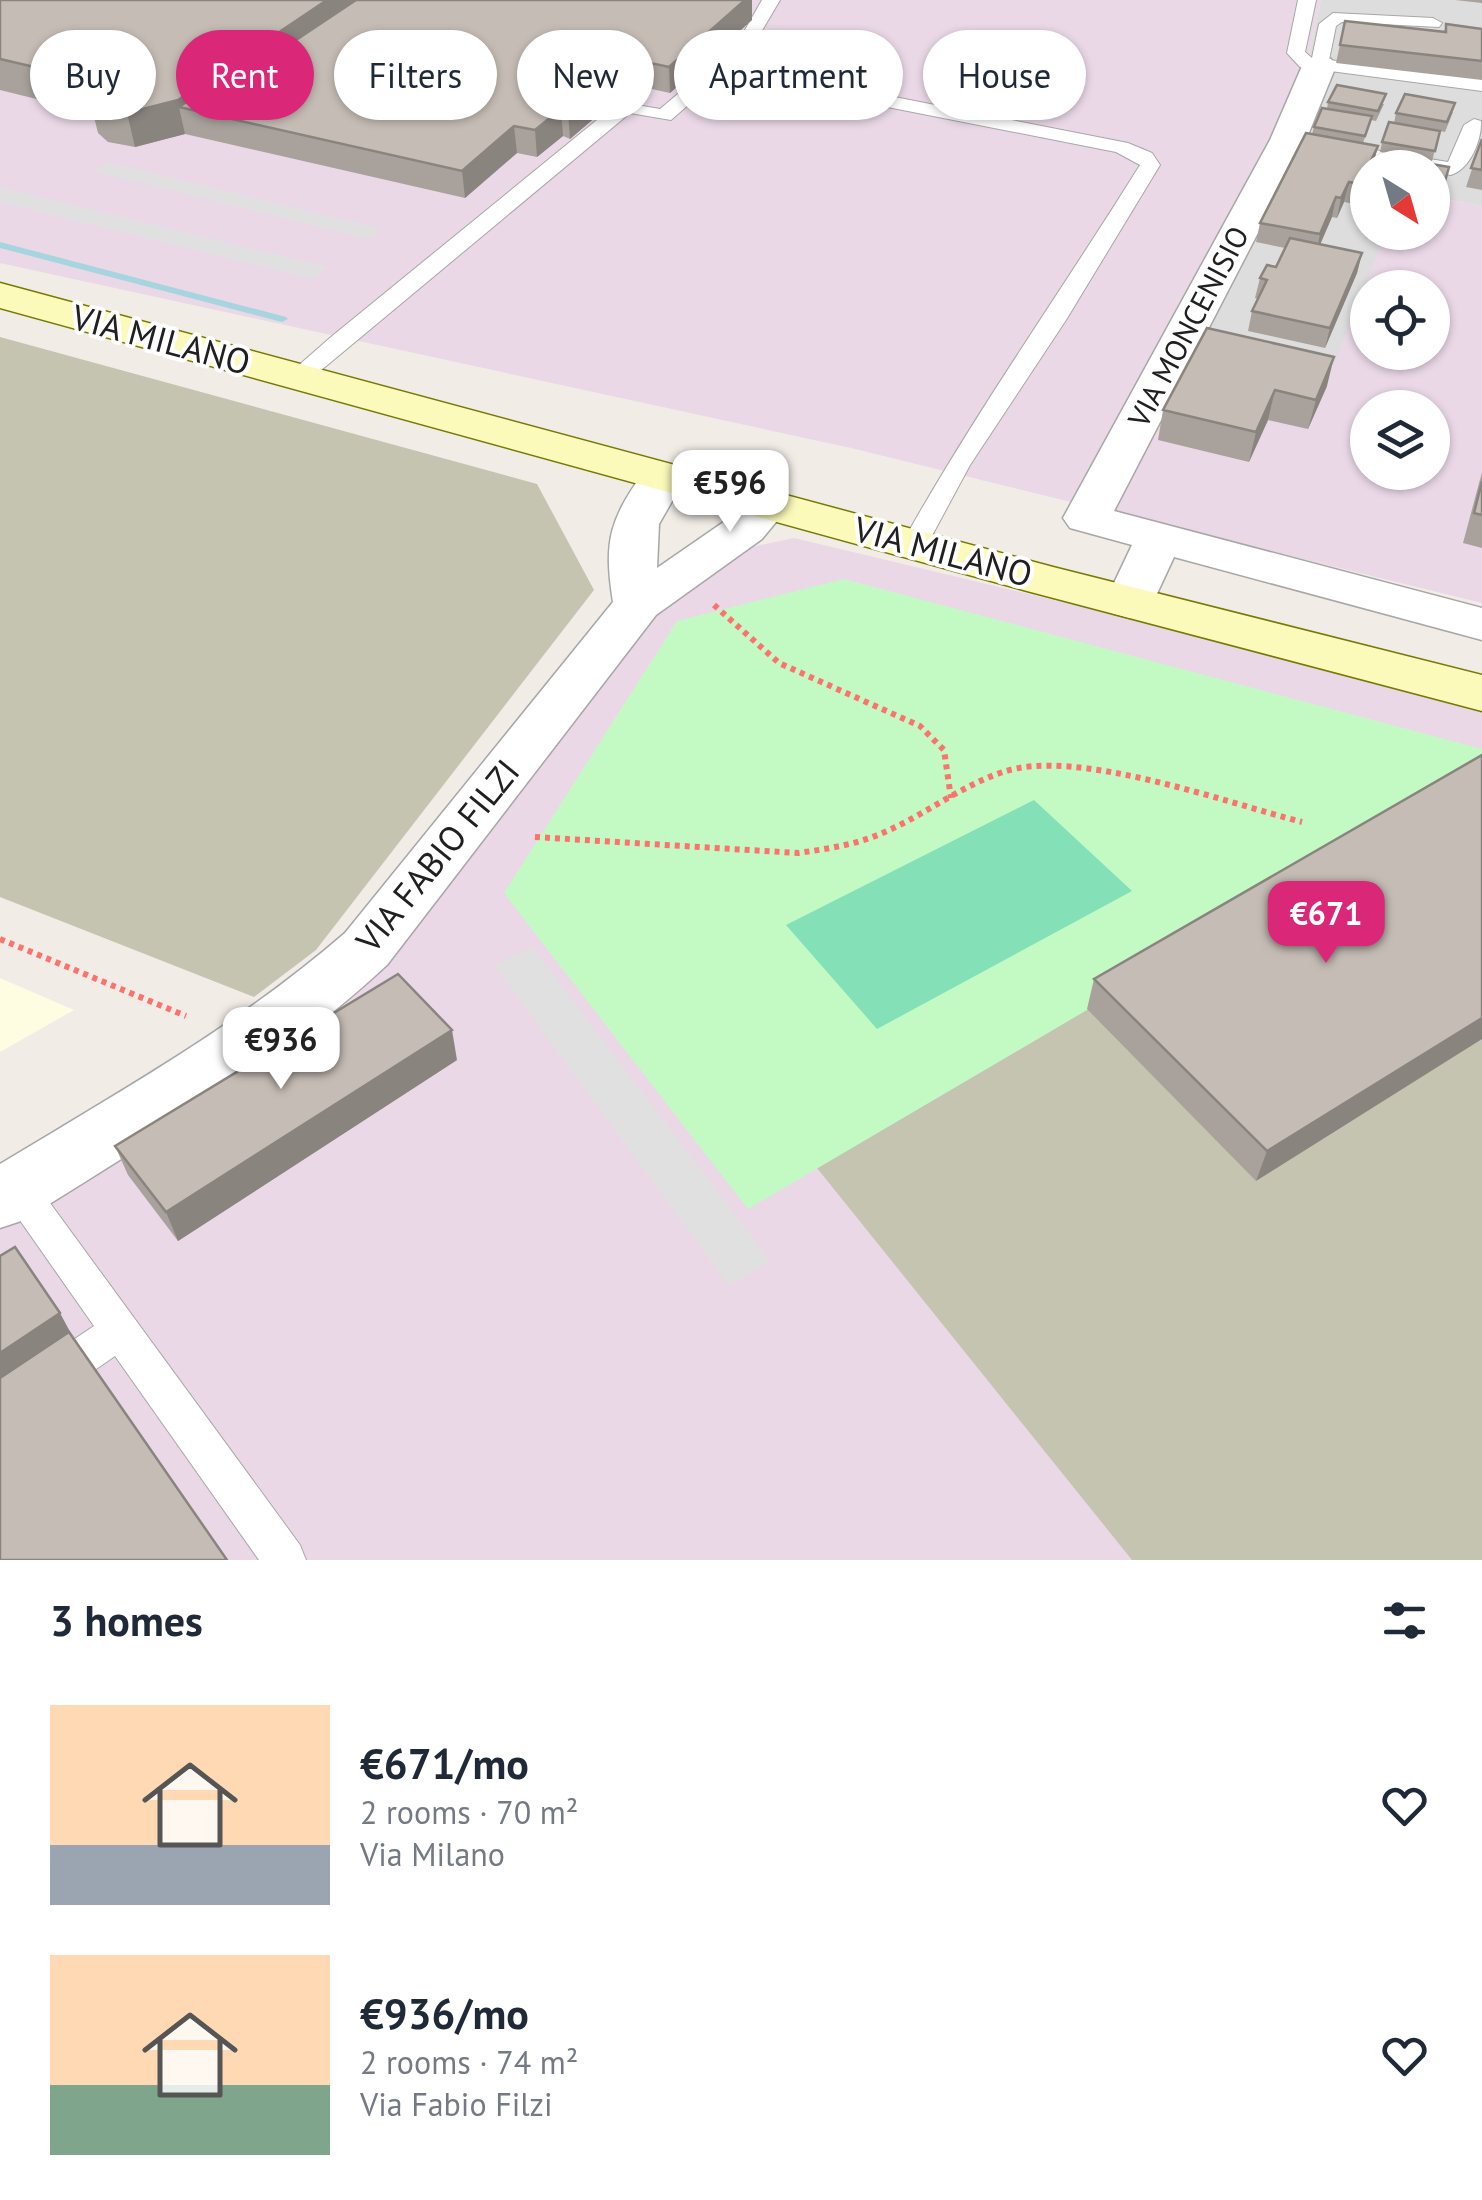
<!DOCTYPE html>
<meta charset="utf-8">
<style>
:root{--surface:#fff;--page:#f2f2f3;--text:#1f2937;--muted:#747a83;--accent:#db2777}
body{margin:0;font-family:"PT Sans",sans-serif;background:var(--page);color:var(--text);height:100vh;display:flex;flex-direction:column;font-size:38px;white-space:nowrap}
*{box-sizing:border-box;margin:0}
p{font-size:32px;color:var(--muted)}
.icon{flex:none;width:55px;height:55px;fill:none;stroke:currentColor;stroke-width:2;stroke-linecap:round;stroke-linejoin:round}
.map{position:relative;height:1560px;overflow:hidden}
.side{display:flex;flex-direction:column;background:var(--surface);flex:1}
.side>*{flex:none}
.guide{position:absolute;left:30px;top:30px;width:1422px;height:90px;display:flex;gap:20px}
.needle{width:65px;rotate:143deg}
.fabs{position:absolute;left:1350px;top:150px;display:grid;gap:20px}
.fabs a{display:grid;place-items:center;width:100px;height:100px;border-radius:50%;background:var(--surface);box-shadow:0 2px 8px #0004;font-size:50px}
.price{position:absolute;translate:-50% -85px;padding:0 22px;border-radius:20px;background:#fff;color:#222;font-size:32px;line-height:65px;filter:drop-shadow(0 2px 5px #0008)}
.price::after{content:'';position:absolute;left:50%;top:60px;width:30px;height:22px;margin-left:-15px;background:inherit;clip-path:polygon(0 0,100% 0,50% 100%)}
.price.current{background:var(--accent);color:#fff}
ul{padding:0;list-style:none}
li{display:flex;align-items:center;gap:30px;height:250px;padding:0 50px}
li span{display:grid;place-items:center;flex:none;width:280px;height:200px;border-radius:0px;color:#555}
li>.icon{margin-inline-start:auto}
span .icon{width:120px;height:120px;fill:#fffc;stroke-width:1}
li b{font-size:42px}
h2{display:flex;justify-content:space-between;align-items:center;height:120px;padding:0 50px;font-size:42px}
.tag{padding:0 35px;border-radius:45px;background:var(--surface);box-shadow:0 2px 8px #0004;font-size:35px;line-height:90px}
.tag.current{background:var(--accent);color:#fff}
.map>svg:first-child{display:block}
.residential{fill:#dedddd}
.industrial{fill:#ead8e7;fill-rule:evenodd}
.education{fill:#fffde1}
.construction{fill:#c5c4b1}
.park{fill:#c3fac4}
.pitch{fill:#83e0b7}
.parking{fill:#e0e0e0}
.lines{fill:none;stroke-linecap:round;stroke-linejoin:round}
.stream{fill:#a6d5df;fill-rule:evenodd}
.lane-casing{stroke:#a7a7a7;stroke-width:2}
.street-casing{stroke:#a7a7a7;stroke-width:3}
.secondary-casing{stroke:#757a03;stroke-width:3}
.path{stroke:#fc726c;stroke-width:6;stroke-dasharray:5 5;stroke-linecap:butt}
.lane{fill:#fff;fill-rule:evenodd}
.street{fill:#fff;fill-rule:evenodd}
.secondary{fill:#fbfaba;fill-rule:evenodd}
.wall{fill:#a9a29c}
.shaded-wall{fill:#8a847f}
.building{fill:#c5bcb5;stroke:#8a847f;stroke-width:2.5}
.labels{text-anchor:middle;stroke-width:8;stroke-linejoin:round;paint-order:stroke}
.far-street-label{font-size:30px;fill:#202020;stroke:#fff}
.street-label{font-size:35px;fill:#202020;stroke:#fff}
</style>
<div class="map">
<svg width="1482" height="1560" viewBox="0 0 1482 1560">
<rect width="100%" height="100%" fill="#f1ece6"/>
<polygon class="residential" points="1321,0 1482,0 1482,206 1433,197 1432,168 1368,168 1368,232 1386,233 1334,367 1178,333 1304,77"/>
<g class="industrial">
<path d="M0,0H1321L1304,77L1178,332L1333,367L1386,233L1432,232L1433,197L1482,206V603L851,448L0,263ZM1368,288H1432V352H1368ZM1368,408H1432V472H1368Z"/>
<polygon points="794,538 1482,702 1482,1560 0,1560 0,1195 335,976 644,579 722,553"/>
</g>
<polygon class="education" points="0,978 74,1010 0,1052"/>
<g class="construction">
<polygon points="0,337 537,484 594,590 316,950 254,997 0,897"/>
<polygon points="1482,778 1482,1560 1132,1560 817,1168"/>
</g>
<polygon class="park" points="844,579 1482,749 1482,778 748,1209 504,893 677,621"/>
<polygon class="pitch" points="1034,800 1132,891 877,1029 786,925"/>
<g class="parking">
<polygon points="108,162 380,228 368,239 93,171"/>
<polygon points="0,187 328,267 313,279 0,202"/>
<polygon points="532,947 770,1261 729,1286 494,965"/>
</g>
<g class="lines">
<polygon class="stream" points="0,242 286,317 288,319 282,322 0,248"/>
<g class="lane-casing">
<g id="lane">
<polygon points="762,0 780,0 750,51 671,120 630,113 307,382 291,382 287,377 291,372 331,337 619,102 660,109 737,44"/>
<polygon points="1298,0 1316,0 1305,52 1312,58 1319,24 1333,13 1433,18 1442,23 1439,27 1342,22 1336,26 1329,60 1482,79 1482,91 1300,67 1287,53"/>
<path d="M874,93L1128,143L1152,153L1160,165L1066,320L970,465L927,545L914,553L901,545C974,414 1061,292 1140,165L1116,152L867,103L865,99Z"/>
<path d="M1474,119L1481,121C1482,140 1470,169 1451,175L1432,172V168H1407L1338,156L1328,150L1338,144L1448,162L1464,125Z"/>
<polygon points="18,1172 31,1177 300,1545 306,1560 259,1560 115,1356 14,1426 0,1431 0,1389 94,1326 5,1199 0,1187 5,1177"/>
</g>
</g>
<g class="street-casing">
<g id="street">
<polygon points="1319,56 1331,59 1336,66 1306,140 1114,511 1482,608 1482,640 1174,557 1148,613 1130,618 1112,613 1105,602 1132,545 1070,528 1063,518 1270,140 1302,66 1307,59"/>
<path d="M663,463L679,467L686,477L659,524L657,568L728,519L750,495L767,491L784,495L790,505L762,539L656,615L387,965C277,1067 150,1140 24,1220L0,1228V1164C119,1092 239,1025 345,933L613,602C603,539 610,519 647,467Z"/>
</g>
</g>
<g class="secondary-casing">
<polygon id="secondary" points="0,283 1053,567 1482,675 1482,711 1027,591 0,308"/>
</g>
<g class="path">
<polyline points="714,605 779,663 920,726 944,750 951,798"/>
<path d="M535,837L798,853C826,849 854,845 880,834C922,817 960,786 1003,772C1075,747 1227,803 1302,822"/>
<polyline points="0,939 186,1016"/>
</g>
<use href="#lane" class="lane"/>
<use href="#street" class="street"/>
<use href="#secondary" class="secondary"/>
</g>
<g class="wall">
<polygon points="0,0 752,20 670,93 633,85 570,139 563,136 537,157 517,153 465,198 185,134 135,147 108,142 98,133 93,113 0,90"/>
<polygon points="1455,0 1482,0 1482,3"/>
<polygon points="1345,21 1444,32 1446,24 1482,29 1482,80 1336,63"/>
<polygon points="1328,102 1384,104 1376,121 1371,120 1363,143 1378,146 1373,165 1368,168 1368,177 1355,204 1344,202 1337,218 1332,217 1320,244 1362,253 1357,273 1325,348 1248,331 1252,311 1258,299 1255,298 1260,278 1276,267 1285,248 1256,242 1260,223 1312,134 1314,127 1327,109"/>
<polygon points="1453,112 1445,132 1440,131 1432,161 1380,152 1382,142 1394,123 1396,113"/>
<polygon points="1482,139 1482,190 1466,187"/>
<polygon points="1449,167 1440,198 1432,196 1432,168"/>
<polygon points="1207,328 1327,386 1308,429 1268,420 1249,462 1158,440 1163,410"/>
<polygon points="1482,472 1482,548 1463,543"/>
<polygon points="1482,755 1256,1181 1087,1009 1094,979"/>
<polygon points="457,1060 178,1241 128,1175 115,1146"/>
</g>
<g class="shaded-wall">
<polygon points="327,0 363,0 213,115 179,107 185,134 135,147 127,113"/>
<polygon points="745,0 752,0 752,20 670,93 669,67"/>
<polygon points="632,59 633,85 570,139 568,112"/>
<polygon points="561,109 563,136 537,157 535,130"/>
<polygon points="514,126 517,153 465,198 462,171"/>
<polygon points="1378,146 1372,168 1368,168"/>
<polygon points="1368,168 1368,177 1355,204 1360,184"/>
<polygon points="1349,182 1344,202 1337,218 1341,198"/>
<polygon points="1336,197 1332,217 1316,254 1320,234"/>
<polygon points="1362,253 1357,273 1325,348 1330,328"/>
<polygon points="1334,357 1327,386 1308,429 1316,400"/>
<polygon points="1275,390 1268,420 1249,462 1256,432"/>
<polygon points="1482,1018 1482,1039 1256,1181 1267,1151"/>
<polygon points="452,1030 457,1060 178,1241 166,1212"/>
<polygon points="60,1313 75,1341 0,1392 0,1353"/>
</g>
<g class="building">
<polygon points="0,0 327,0 178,100 127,113 100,108 90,99 99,82 0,59"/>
<polygon points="356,0 745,0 669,67 632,59 568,112 561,109 535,130 514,126 462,171 179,107 211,85 224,88"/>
<polygon points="1345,21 1446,32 1446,24 1482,29 1482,61 1340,45"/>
<polygon points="1337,85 1386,94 1378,111 1328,102"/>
<polygon points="1405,94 1455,103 1447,122 1396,113"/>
<polygon points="1322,108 1372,116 1365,136 1314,127"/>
<polygon points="1389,122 1440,131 1435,151 1382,142"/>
<polygon points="1306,133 1378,146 1360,184 1349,182 1341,198 1336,197 1320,234 1260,223"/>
<polygon points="1482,139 1482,170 1471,168"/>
<polygon points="1396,158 1449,167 1443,188 1432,186 1432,168 1393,168"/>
<polygon points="1290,238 1362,253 1330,328 1252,311 1267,280 1260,278 1267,265 1276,267"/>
<polygon points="1207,328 1334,357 1316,400 1275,390 1256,432 1163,410"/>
<polygon points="1482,481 1482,515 1474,513"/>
<polygon points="1482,755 1482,1018 1267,1151 1094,979"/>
<polygon points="398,974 452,1030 166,1212 115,1146"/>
<polygon points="15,1247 60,1313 0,1353 0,1256"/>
<polygon points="69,1332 227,1560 0,1560 0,1378"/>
</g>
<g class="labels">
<g class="far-street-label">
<text transform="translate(1189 327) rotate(-62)" y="10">VIA MONCENISIO</text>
</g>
<g class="street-label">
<text transform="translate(161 340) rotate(15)" y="12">VIA MILANO</text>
<text transform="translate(943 552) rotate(15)" y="12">VIA MILANO</text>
<text transform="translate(438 856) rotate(-51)" y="12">VIA FABIO FILZI</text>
</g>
</g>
</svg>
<div class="fabs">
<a><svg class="needle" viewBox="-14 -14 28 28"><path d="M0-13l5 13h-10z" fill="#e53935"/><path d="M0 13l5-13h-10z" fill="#747a83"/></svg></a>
<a><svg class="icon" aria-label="locate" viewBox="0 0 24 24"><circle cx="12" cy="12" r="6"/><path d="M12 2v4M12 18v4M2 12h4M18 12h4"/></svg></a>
<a><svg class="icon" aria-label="layers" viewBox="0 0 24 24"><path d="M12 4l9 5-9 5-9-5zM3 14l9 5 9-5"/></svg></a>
</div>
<b class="price" style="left:730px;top:535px">€596</b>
<b class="price current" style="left:1326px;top:966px">€671</b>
<b class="price" style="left:281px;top:1092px">€936</b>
<div class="guide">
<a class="tag">Buy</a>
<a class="tag current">Rent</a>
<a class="tag">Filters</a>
<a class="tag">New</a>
<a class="tag">Apartment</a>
<a class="tag">House</a>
</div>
</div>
<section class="side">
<h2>3 homes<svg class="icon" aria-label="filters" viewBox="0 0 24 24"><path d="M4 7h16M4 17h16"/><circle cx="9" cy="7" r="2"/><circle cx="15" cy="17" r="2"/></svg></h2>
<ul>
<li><span style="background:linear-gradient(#ffd9b3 70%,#9aa5b1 0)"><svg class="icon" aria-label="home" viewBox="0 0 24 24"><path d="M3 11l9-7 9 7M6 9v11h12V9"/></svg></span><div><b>€671/mo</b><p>2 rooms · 70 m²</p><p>Via Milano</p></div><svg class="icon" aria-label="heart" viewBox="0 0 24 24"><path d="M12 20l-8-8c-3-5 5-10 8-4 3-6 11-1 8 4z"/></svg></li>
<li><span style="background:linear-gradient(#ffd9b3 65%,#7fa58c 0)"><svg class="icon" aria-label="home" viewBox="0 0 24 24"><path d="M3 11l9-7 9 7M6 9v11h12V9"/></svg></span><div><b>€936/mo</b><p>2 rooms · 74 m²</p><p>Via Fabio Filzi</p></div><svg class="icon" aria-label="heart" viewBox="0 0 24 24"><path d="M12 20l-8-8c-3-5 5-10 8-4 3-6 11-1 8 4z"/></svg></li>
</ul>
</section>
